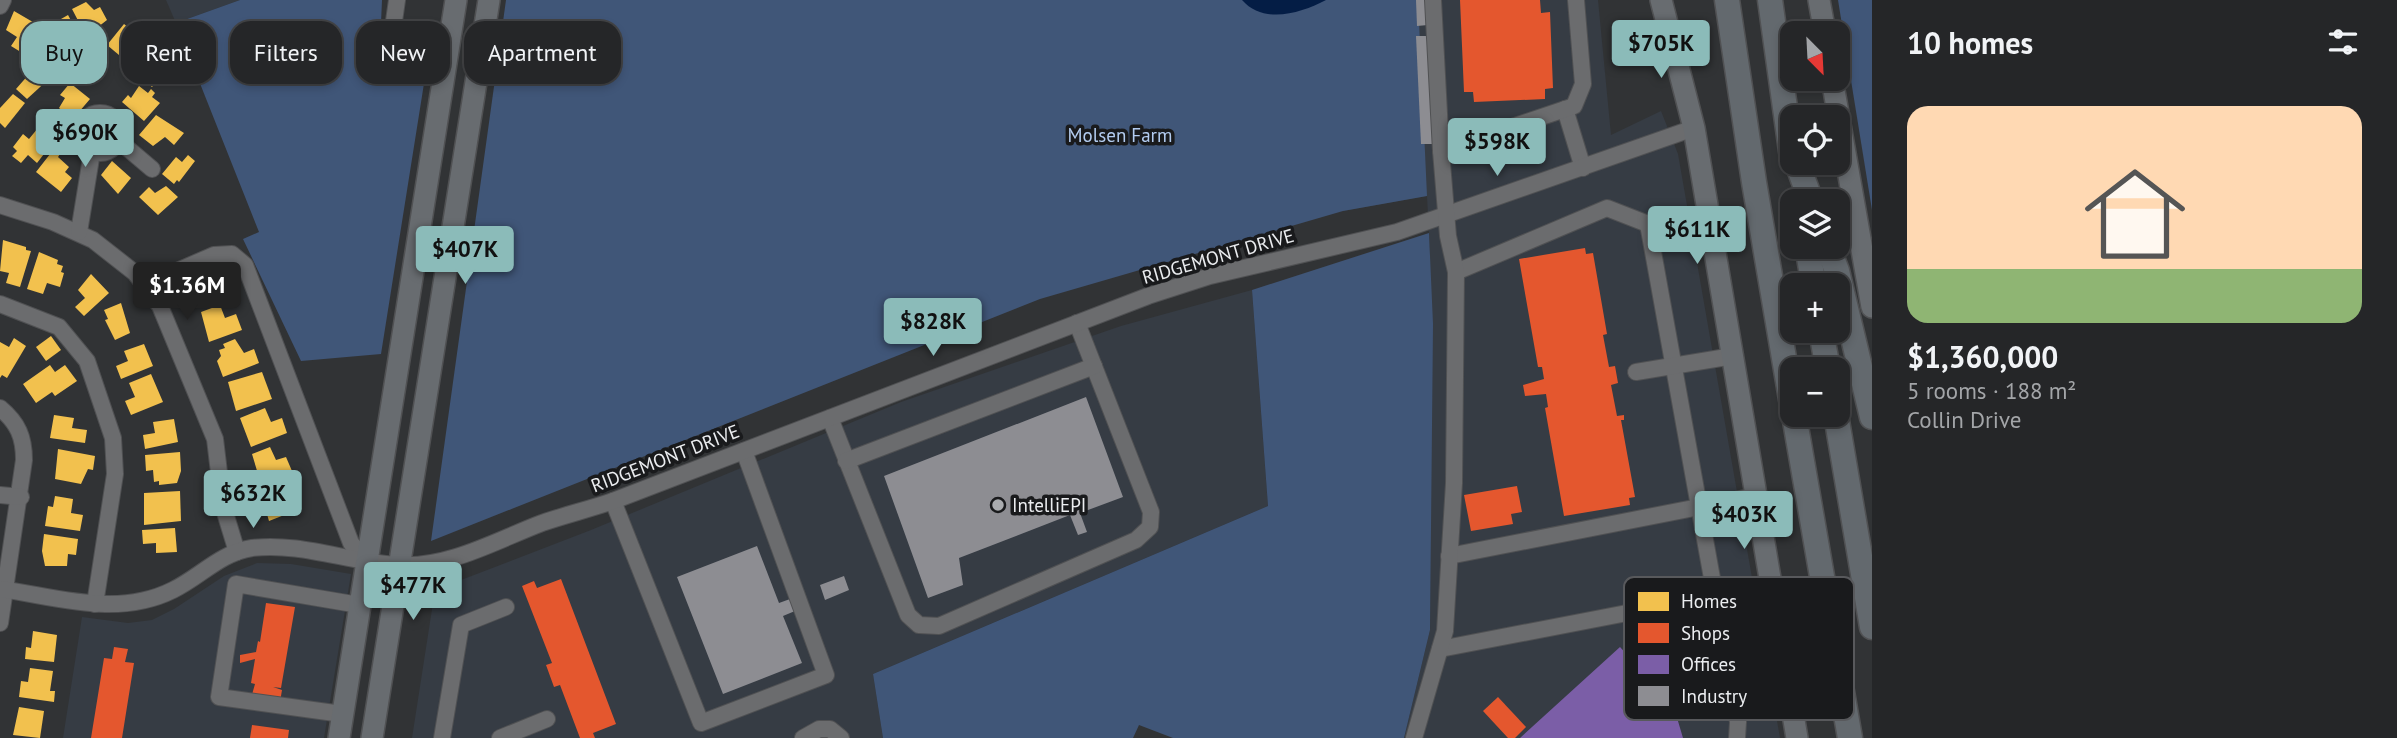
<!DOCTYPE html>
<meta charset="utf-8">
<style>
:root{--surface:#252628;--page:#2d2e30;--text:#f1f3f6;--muted:#a3a5a8;--line:#424345;--accent:#8bbbb9}
body{margin:0;font-family:"PT Sans",sans-serif;background:var(--page);color:var(--text);height:100vh;display:flex;flex-direction:column;font-size:26px;white-space:nowrap}
*{box-sizing:border-box;margin:0}
p{font-size:23px;color:var(--muted)}
.icon{flex:none;width:38px;height:38px;fill:none;stroke:currentColor;stroke-width:2;stroke-linecap:round;stroke-linejoin:round}
.map{position:relative;flex:1;overflow:hidden}
.details{display:flex;flex-direction:column;background:var(--surface);width:525px}
.details>*{flex:none}
.hud{position:absolute;left:21px;top:21px;width:665px;height:63px;display:flex;gap:14px}
.needle{width:46px;rotate:156deg}
.controls{position:absolute;left:1780px;top:21px;display:grid;gap:14px}
.controls a{display:grid;place-items:center;width:70px;height:70px;border-radius:14px;background:var(--surface);box-shadow:0 4px 10px #0003,0 0 0 2px var(--line);font-size:35px}
.price{position:absolute;translate:-50% -60px;padding:0 16px;border-radius:7px;background:var(--accent);color:#111;font-size:23px;line-height:46px;filter:drop-shadow(0 2px 4px #0008)}
.price::after{content:'';position:absolute;left:50%;top:42px;width:21px;height:16px;margin-left:-10px;background:inherit;clip-path:polygon(0 0,100% 0,50% 100%)}
.price.active{background:#222;color:#fff}
ul{padding:0;list-style:none}
li{display:grid;align-content:center;gap:14px;height:371px;padding:0 35px}
li span{display:grid;place-items:center;height:217px;border-radius:21px;color:#555}
li>.icon{margin-inline-start:auto}
span .icon{width:126px;height:126px;fill:#fffc;stroke-width:1}
li b{font-size:30px}
h2{display:flex;justify-content:space-between;align-items:center;height:84px;padding:0 35px;font-size:30px}
.chip{padding:0 24px;border-radius:21px;background:var(--surface);box-shadow:0 4px 10px #0003,0 0 0 2px var(--line);font-size:24px;line-height:63px}
.chip.active{background:var(--accent);color:#111}
main{display:flex;flex:1;min-height:0}
.map>svg:first-child{display:block}
.built{fill:#363c44}
.green{fill:#405678}
.water{fill:#041d45}
.homes{fill:#f2c14e}
.shops{fill:#e4572e}
.offices{fill:#7b5ea7}
.industry{fill:#8d8d92}
.lines{fill:none;stroke-linecap:round;stroke-linejoin:round}
.minor-casing{stroke:#505153;stroke-width:18}
.major-casing{stroke:#505153;stroke-width:24}
.highway-casing{stroke:#505153;stroke-width:27}
.minor{stroke:#6b6c6e;stroke-width:16}
.major{stroke:#686c70;stroke-width:21}
.highway{stroke:#63696e;stroke-width:24}
.poi-dot{fill:#aaacaf;stroke:#191a1c;stroke-width:2.5}
.labels{text-anchor:middle;stroke-width:7;stroke-linejoin:round;paint-order:stroke}
.park-label{font-size:19px;fill:#b3ccf0;stroke:#191a1c}
.street-label{font-size:19px;fill:#ebedf0;stroke:#191a1c}
.poi-label{font-size:19px;fill:#ebedf0;stroke:#191a1c;text-anchor:start}
.key{fill:#191a1c;stroke:#58595c;stroke-width:2}
.key-label{font-size:19px;fill:#ebedf0}
</style>
<main>
<div class="map">
<svg width="1872" height="738" viewBox="0 0 1872 738">
<rect width="100%" height="100%" fill="#313335"/>
<g class="built">
<polygon points="166,0 240,0 176,23"/>
<polygon points="1338,0 1598,0 1611,135 1661,111 1678,154 1780,738 1404,738 1430,630 1431,465 1297,738 1430,253 1427,196 1343,211"/>
<polygon points="1252,290 1268,506 873,674 883,738 412,738 435,590 591,530 901,402 1121,326"/>
<polygon points="257,563 291,564 351,574 324,738 63,738 82,617 128,623 152,620 174,609 224,576"/>
</g>
<g class="green">
<polygon points="240,0 382,0 380,46 429,52 381,354 301,361 243,239 259,232 176,23"/>
<polygon points="506,0 1418,0 1427,196 1343,211 1040,299 431,541"/>
<polygon points="1838,0 1872,0 1872,210"/>
<polygon points="1429,233 1433,324 1430,630 1404,738 1173,738 1139,725 1133,738 883,738 873,674 1268,506 1252,290"/>
</g>
<path class="water" d="M1242,0H1326C1301,13 1264,25 1242,0Z"/>
<g class="homes">
<polygon points="86,2 94,10 100,7 107,20 89,34 87,31 84,32 72,9"/>
<polygon points="14,11 38,25 24,54 11,46 17,37 6,30"/>
<polygon points="68,15 82,41 62,52 47,27"/>
<polygon points="124,24 143,39 125,60 107,45"/>
<polygon points="147,44 171,64 152,87 138,75 146,63 137,55"/>
<polygon points="87,49 99,59 83,81 70,70 79,55 81,56"/>
<polygon points="37,65 51,77 27,99 16,89"/>
<polygon points="70,83 90,99 73,119 59,108 65,98 60,95"/>
<polygon points="139,86 148,93 151,89 155,93 152,97 160,103 144,121 122,102 128,95 131,98"/>
<polygon points="13,94 25,103 5,128 0,123 0,108"/>
<polygon points="156,115 184,133 174,145 165,137 153,146 139,135"/>
<polygon points="38,128 54,141 37,163 28,155 21,163 12,156 17,151 13,147 23,134 29,139"/>
<polygon points="54,149 60,154 58,157 69,167 65,172 72,178 61,192 36,172"/>
<polygon points="188,155 195,161 179,182 177,180 174,184 162,174 176,157 182,162"/>
<polygon points="112,161 131,178 118,194 101,175"/>
<polygon points="166,186 178,197 158,215 139,197 149,187 155,193"/>
<polygon points="3,240 26,247 26,250 31,251 20,287 6,283 9,273 0,271"/>
<polygon points="39,252 58,260 57,264 63,266 61,272 64,273 60,287 47,283 43,294 27,289"/>
<polygon points="91,274 109,293 84,316 75,307 85,298 78,290"/>
<polygon points="205,276 209,286 221,282 227,296 196,308 187,283"/>
<polygon points="121,303 130,333 115,340 105,320 108,319 104,310"/>
<polygon points="220,305 225,318 236,314 242,330 209,342 201,312"/>
<polygon points="51,336 61,350 46,361 36,347"/>
<polygon points="14,338 26,346 7,378 2,375 0,378 0,342 9,347"/>
<polygon points="235,339 244,353 254,349 259,363 223,377 217,361 221,356 219,350 225,348 223,344"/>
<polygon points="144,344 153,366 121,379 116,366 128,361 124,351"/>
<polygon points="50,365 55,372 65,365 77,381 55,396 52,392 36,403 23,384"/>
<polygon points="262,372 272,399 236,411 228,382"/>
<polygon points="151,374 163,402 131,415 125,401 135,397 129,383"/>
<polygon points="265,408 271,422 282,418 287,433 251,447 240,418"/>
<polygon points="54,415 74,418 72,428 87,430 85,443 50,438"/>
<polygon points="174,419 178,442 145,449 143,435 155,433 153,422"/>
<polygon points="270,447 276,460 286,457 292,471 261,484 252,454"/>
<polygon points="58,449 95,456 93,470 88,469 81,484 55,479"/>
<polygon points="180,452 181,471 177,483 159,485 159,481 154,482 153,470 146,471 145,455"/>
<polygon points="294,477 299,491 291,494 297,510 269,521 260,490"/>
<polygon points="180,491 181,521 144,525 144,493"/>
<polygon points="55,496 73,499 71,513 83,515 80,531 45,526 48,506 53,507"/>
<polygon points="175,528 177,552 156,553 156,543 143,544 142,530"/>
<polygon points="44,534 78,539 76,555 68,554 67,566 45,566 42,551"/>
<polygon points="33,631 57,635 54,662 25,659 26,647 31,648"/>
<polygon points="30,668 53,671 50,691 55,691 54,702 19,697 21,681 28,682"/>
<polygon points="19,707 44,711 40,738 13,735"/>
</g>
<g class="shops">
<polygon points="1460,0 1540,0 1541,13 1550,12 1553,88 1545,89 1545,99 1474,102 1473,92 1464,92"/>
<polygon points="1585,248 1586,254 1593,253 1607,334 1603,335 1609,367 1615,366 1618,383 1611,385 1617,416 1624,415 1624,420 1621,420 1635,497 1629,498 1630,505 1564,516 1545,408 1548,407 1546,394 1525,396 1523,385 1544,379 1542,367 1538,367 1519,259"/>
<polygon points="1517,486 1522,512 1511,514 1513,524 1471,531 1464,495"/>
<polygon points="561,579 616,724 593,733 595,738 580,738 560,685 554,687 546,665 552,663 522,586 534,581 537,588"/>
<polygon points="266,603 295,607 281,688 273,687 282,690 280,702 251,698 255,684 251,683 255,659 240,663 240,655 256,652 258,641 260,642"/>
<polygon points="114,647 128,649 125,662 134,663 122,738 91,738 104,658 112,659"/>
<polygon points="1498,697 1526,727 1515,738 1508,738 1483,711"/>
<polygon points="252,725 289,730 288,738 250,738"/>
</g>
<polygon class="offices" points="1620,647 1673,705 1675,703 1679,708 1675,711 1683,738 1520,738"/>
<g class="industry">
<polygon points="1416,0 1427,0 1428,25 1417,26"/>
<polygon points="1416,36 1428,36 1433,144 1421,144"/>
<polygon points="1086,397 1123,497 1080,513 1087,532 1078,535 1070,515 959,558 963,585 928,598 884,476"/>
<polygon points="757,546 779,603 790,599 795,611 783,616 802,663 723,694 677,577"/>
<polygon points="844,576 849,590 825,600 820,585"/>
</g>
<g class="lines">
<g class="minor-casing">
<g id="minor">
<polyline points="397,0 393,28 449,41"/>
<polyline points="0,6 3,0"/>
<polyline points="1565,109 1583,168"/>
<circle cx="100" cy="133" r="20"/>
<polyline points="119,141 152,169"/>
<polyline points="1441,151 1574,106 1583,84 1576,0"/>
<polyline points="0,205 53,222 93,240 135,273 160,306 215,439 223,506 237,552"/>
<polyline points="79,232 92,152"/>
<polyline points="1456,272 1607,208 1648,224 1738,722 1737,738"/>
<polyline points="145,285 214,255 232,254 245,265 351,543 366,562"/>
<polyline points="0,304 59,327 87,361 113,438 115,474 95,604"/>
<polyline points="1636,372 1733,356"/>
<path d="M0,408C18,423 24,437 24,460L0,623"/>
<polyline points="830,418 908,615 919,625 939,626 1136,540 1150,527 1151,512 1077,323"/>
<polyline points="846,461 1094,366"/>
<polyline points="0,495 21,497"/>
<polyline points="613,501 701,723 826,675 744,451"/>
<polyline points="1449,556 1755,496"/>
<path d="M0,589C58,597 117,618 173,590C200,577 220,553 252,548C302,542 350,563 400,565C449,568 497,540 542,523C565,515 590,509 613,501L1148,296L1210,276L1397,232L1694,128"/>
<polyline points="1440,649 1772,585"/>
<polyline points="342,714 219,697 236,584 359,605"/>
<polyline points="442,738 461,625 506,607"/>
<polyline points="500,738 547,719"/>
<polyline points="803,738 819,729 830,729 841,738"/>
<polyline points="1414,738 1445,631 1454,483 1456,272 1448,236 1441,151 1433,0"/>
</g>
</g>
<g class="major-casing">
<g id="major">
<polyline points="1661,0 1694,128 1797,738"/>
<polyline points="1819,0 1825,33"/>
<polyline points="1832,79 1872,307"/>
<polyline points="339,738 456,0"/>
<polyline points="372,738 489,0"/>
</g>
</g>
<g class="highway-casing">
<g id="highway">
<polyline points="1727,0 1754,182 1792,405"/>
<polyline points="1770,0 1792,158"/>
<polyline points="1797,163 1811,201"/>
<polyline points="1807,247 1814,285"/>
<polyline points="1828,247 1837,271 1872,417"/>
<polyline points="1821,331 1828,369"/>
<polyline points="1794,415 1850,738"/>
<polyline points="1836,415 1872,627"/>
</g>
</g>
<use href="#minor" class="minor"/>
<use href="#major" class="major"/>
<use href="#highway" class="highway"/>
</g>
<circle class="poi-dot" cx="998" cy="505" r="7"/>
<g class="labels">
<g class="park-label">
<text x="1120" y="142">Molsen Farm</text>
</g>
<g class="street-label">
<text transform="translate(1218 256) rotate(-16)" y="7">RIDGEMONT DRIVE</text>
<text transform="translate(665 458) rotate(-21)" y="7">RIDGEMONT DRIVE</text>
</g>
<g class="poi-label">
<text x="1012" y="512">IntelliEPI</text>
</g>
</g>
<rect x="1624" y="577" width="230" height="143" rx="10" class="key"/>
<rect x="1638" y="592" width="31" height="19" fill="#f2c14e"/>
<rect x="1638" y="623" width="31" height="20" fill="#e4572e"/>
<rect x="1638" y="655" width="31" height="19" fill="#7b5ea7"/>
<rect x="1638" y="686" width="31" height="20" fill="#8d8d92"/>
<g class="key-label">
<text x="1681" y="608">Homes</text>
<text x="1681" y="640">Shops</text>
<text x="1681" y="671">Offices</text>
<text x="1681" y="703">Industry</text>
</g>
</svg>
<div class="controls">
<a><svg class="needle" viewBox="-14 -14 28 28"><path d="M0-13l5 13h-10z" fill="#e53935"/><path d="M0 13l5-13h-10z" fill="#a3a5a8"/></svg></a>
<a><svg class="icon" aria-label="locate" viewBox="0 0 24 24"><circle cx="12" cy="12" r="6"/><path d="M12 2v4M12 18v4M2 12h4M18 12h4"/></svg></a>
<a><svg class="icon" aria-label="layers" viewBox="0 0 24 24"><path d="M12 4l9 5-9 5-9-5zM3 14l9 5 9-5"/></svg></a>
<a>+</a>
<a>−</a>
</div>
<b class="price" style="left:1661px;top:80px">$705K</b>
<b class="price" style="left:85px;top:169px">$690K</b>
<b class="price" style="left:1497px;top:178px">$598K</b>
<b class="price" style="left:1697px;top:266px">$611K</b>
<b class="price" style="left:465px;top:286px">$407K</b>
<b class="price active" style="left:187px;top:322px">$1.36M</b>
<b class="price" style="left:933px;top:358px">$828K</b>
<b class="price" style="left:253px;top:530px">$632K</b>
<b class="price" style="left:1744px;top:551px">$403K</b>
<b class="price" style="left:413px;top:622px">$477K</b>
<div class="hud">
<a class="chip active">Buy</a>
<a class="chip">Rent</a>
<a class="chip">Filters</a>
<a class="chip">New</a>
<a class="chip">Apartment</a>
</div>
</div>
<section class="details">
<h2>10 homes<svg class="icon" aria-label="filters" viewBox="0 0 24 24"><path d="M4 7h16M4 17h16"/><circle cx="9" cy="7" r="2"/><circle cx="15" cy="17" r="2"/></svg></h2>
<ul>
<li><span style="background:linear-gradient(#ffd9b3 75%,#8fb573 0)"><svg class="icon" aria-label="home" viewBox="0 0 24 24"><path d="M3 11l9-7 9 7M6 9v11h12V9"/></svg></span><div><b>$1,360,000</b><p>5 rooms · 188 m²</p><p>Collin Drive</p></div></li>
</ul>
</section>
</main>
